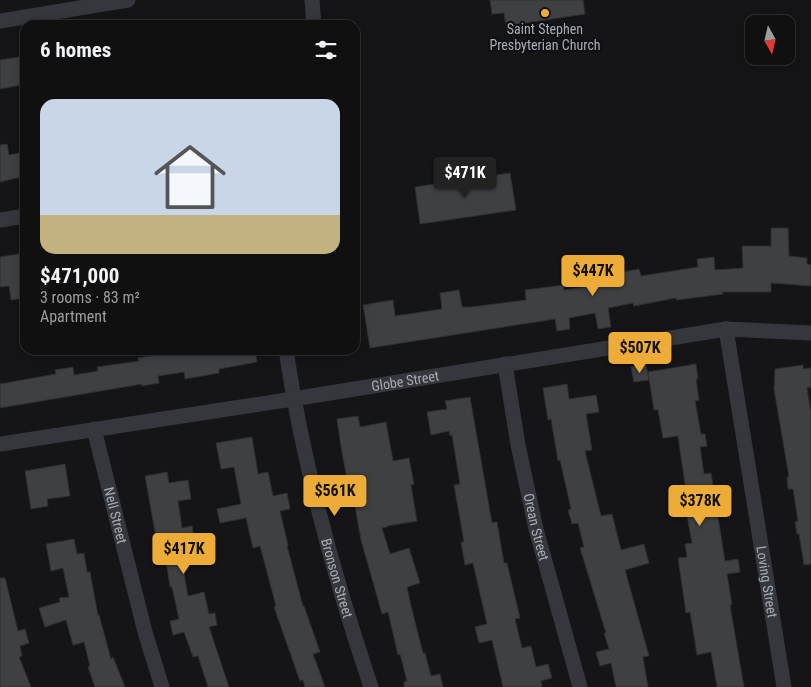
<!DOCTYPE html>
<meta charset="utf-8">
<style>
:root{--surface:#101011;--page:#1e1e1f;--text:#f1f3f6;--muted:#9c9d9f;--line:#303031;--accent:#edac37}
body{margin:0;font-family:"Roboto Condensed",sans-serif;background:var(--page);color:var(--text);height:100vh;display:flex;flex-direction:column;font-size:19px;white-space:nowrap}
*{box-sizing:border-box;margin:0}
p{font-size:16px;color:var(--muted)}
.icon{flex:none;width:28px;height:28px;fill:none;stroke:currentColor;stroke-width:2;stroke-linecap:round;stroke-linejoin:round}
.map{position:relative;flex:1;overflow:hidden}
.sheet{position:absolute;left:20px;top:20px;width:340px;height:335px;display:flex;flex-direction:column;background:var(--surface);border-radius:15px;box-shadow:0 2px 12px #0003,0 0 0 1px var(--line)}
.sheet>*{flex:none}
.needle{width:32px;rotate:172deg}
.tools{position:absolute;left:745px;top:15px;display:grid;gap:10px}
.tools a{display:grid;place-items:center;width:50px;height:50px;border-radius:10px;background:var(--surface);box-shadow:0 2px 12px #0003,0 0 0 1px var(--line);font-size:25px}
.price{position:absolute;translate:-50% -42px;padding:0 11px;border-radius:5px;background:var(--accent);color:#111;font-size:16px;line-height:32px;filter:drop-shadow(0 1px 2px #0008)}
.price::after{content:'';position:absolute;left:50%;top:30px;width:15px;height:11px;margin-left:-8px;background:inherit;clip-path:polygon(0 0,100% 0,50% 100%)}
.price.current{background:#222;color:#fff}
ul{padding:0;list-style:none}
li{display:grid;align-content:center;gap:10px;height:265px;padding:0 20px}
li+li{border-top:1px solid var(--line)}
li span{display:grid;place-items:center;height:155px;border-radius:15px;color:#555}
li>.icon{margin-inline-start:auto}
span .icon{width:90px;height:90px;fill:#fffc;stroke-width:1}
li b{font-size:21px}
h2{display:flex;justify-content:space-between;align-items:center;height:60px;padding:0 20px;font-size:21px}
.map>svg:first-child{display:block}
.building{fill:#3f4044;stroke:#2f2f33}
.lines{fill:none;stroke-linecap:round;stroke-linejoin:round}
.minor{stroke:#36373c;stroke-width:15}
.poi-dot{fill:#edac37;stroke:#101012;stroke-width:2}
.labels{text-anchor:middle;stroke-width:4.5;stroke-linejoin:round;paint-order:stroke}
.poi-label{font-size:14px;fill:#a7acb7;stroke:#101012}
.street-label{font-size:14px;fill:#a7acb7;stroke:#101012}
</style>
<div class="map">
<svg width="811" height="687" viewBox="0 0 811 687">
<rect width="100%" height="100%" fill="#151517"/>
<g class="building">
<polygon points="490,0 583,0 585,14 506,26 504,13 492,14"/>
<polygon points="25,56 25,76 19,76 21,85 0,89 0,60"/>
<polygon points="7,144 9,155 25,152 25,176 0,182 0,145"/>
<polygon points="510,173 516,210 420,224 415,187"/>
<polygon points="771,228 788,228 789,256 807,258 807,264 811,265 811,286 771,283 771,292 722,292 723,294 677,300 676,298 634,306 633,303 608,308 611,327 598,329 595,313 569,318 570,329 557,331 555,319 370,348 363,305 393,300 395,316 442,309 440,293 459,290 462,307 471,307 526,300 525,290 564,285 564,290 610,283 610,279 623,277 622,272 639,269 641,276 698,267 697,259 714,257 715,270 743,268 742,246 771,246"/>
<polygon points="25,253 25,298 11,300 9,286 0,287 0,257"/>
<polygon points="210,350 255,350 257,362 219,369 219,373 185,379 184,372 158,376 159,383 142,386 142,384 0,408 0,384 56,374 55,370 73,367 74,375 98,371 97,367 139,361 138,358 174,352 175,355"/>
<polygon points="696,364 698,379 696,379 699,400 695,401 701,434 705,434 707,446 700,447 704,474 711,473 725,561 738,559 740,572 727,574 732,605 730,605 744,687 717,687 711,652 697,655 690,612 686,613 678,558 687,557 685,544 692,543 684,499 687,498 678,436 663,438 658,410 654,410 648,372"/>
<polygon points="646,365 649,380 634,382 631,367"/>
<polygon points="803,365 803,369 811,368 811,387 807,388 811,412 811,564 804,565 799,534 797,534 795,522 798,521 793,489 788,489 787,477 789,477 774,389 775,369"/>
<polygon points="567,384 569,399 596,395 599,412 586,414 592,450 585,451 601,516 612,514 621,550 644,544 649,563 625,570 649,656 643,657 648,687 616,687 611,663 600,666 596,652 609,649 604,633 606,633 580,548 584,547 578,523 572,524 568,510 571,509 560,460 558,461 551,419 548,420 543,388"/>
<polygon points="470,397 492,523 497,522 504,563 507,563 520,618 515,619 522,648 531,646 536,667 548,664 552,678 541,681 542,687 503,687 492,640 479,643 475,627 487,624 473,563 465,565 461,542 464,542 454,485 460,484 452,435 450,436 449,431 431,435 427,412 447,409 445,401"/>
<polygon points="358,416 360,427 386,422 393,461 409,458 414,484 411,485 417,521 387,526 387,527 382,528 390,554 409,548 420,583 407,587 411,606 423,653 425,653 431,676 440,674 443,687 404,687 404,682 407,681 400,654 398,655 388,612 382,614 361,540 353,495 350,495 341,447 337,419"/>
<polygon points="252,437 258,474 268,472 273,496 287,493 290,509 280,511 288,545 287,546 303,606 304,606 320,652 313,654 325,687 305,687 303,680 300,681 274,607 276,606 260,546 253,548 246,518 220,523 217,509 241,504 234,467 221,469 216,443"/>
<polygon points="65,464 70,496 47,499 48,506 31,509 25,471"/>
<polygon points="167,472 169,483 188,480 191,499 178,501 182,528 192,526 195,543 179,546 188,596 204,592 209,614 215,613 217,625 209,627 229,687 208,687 198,656 193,657 184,632 173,635 170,621 179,619 172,587 170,587 164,548 158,549 145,476"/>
<polygon points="74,539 77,554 84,553 87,572 90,572 98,615 99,615 111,659 113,657 125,687 95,687 88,667 90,666 84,642 73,645 66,620 45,627 39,608 60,602 59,598 69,597 63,568 51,571 46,544"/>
<polygon points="0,578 5,578 18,631 25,629 29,643 20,646 22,656 19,657 31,687 0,687"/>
</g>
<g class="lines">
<g class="minor">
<polyline points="312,0 314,25"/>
<polyline points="0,21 128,0"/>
<polyline points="0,220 25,216"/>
<path id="s1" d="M726,329L784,687"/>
<path id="s2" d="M286,350C303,465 334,577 371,687"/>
<path id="s3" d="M505,364L518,445L536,529L580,687"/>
<path id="s4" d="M94,429L145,632L162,687"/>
<path id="s5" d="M0,444L293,399L726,329L811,333"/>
</g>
</g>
<circle class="poi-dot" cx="545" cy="13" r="5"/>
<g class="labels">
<g class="poi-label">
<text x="545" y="34">Saint Stephen<tspan x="545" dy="16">Presbyterian Church</tspan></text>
</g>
<g class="street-label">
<text dy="5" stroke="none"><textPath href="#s5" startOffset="410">Globe Street</textPath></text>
<text dy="5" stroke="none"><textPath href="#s4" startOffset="89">Nell Street</textPath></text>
<text dy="5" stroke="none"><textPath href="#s3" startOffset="166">Orean Street</textPath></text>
<text dy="5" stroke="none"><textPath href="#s2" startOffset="234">Bronson Street</textPath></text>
<text dy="5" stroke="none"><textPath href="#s1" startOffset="256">Loving Street</textPath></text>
</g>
</g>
</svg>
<div class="tools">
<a><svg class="needle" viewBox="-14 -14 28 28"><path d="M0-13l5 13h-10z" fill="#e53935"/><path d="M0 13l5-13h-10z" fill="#9c9d9f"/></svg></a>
</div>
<b class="price current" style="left:465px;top:199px">$471K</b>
<b class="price" style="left:593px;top:297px">$447K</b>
<b class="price" style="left:640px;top:374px">$507K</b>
<b class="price" style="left:335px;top:517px">$561K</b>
<b class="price" style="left:700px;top:527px">$378K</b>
<b class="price" style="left:184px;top:575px">$417K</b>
<section class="sheet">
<h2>6 homes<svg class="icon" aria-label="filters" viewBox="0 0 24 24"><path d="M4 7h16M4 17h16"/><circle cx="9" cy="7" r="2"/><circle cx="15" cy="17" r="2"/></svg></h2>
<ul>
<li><span style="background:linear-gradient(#c9d6e8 75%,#c2b280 0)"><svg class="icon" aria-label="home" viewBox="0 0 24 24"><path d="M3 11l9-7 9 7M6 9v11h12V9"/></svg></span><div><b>$471,000</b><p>3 rooms · 83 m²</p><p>Apartment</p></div></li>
</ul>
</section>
</div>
